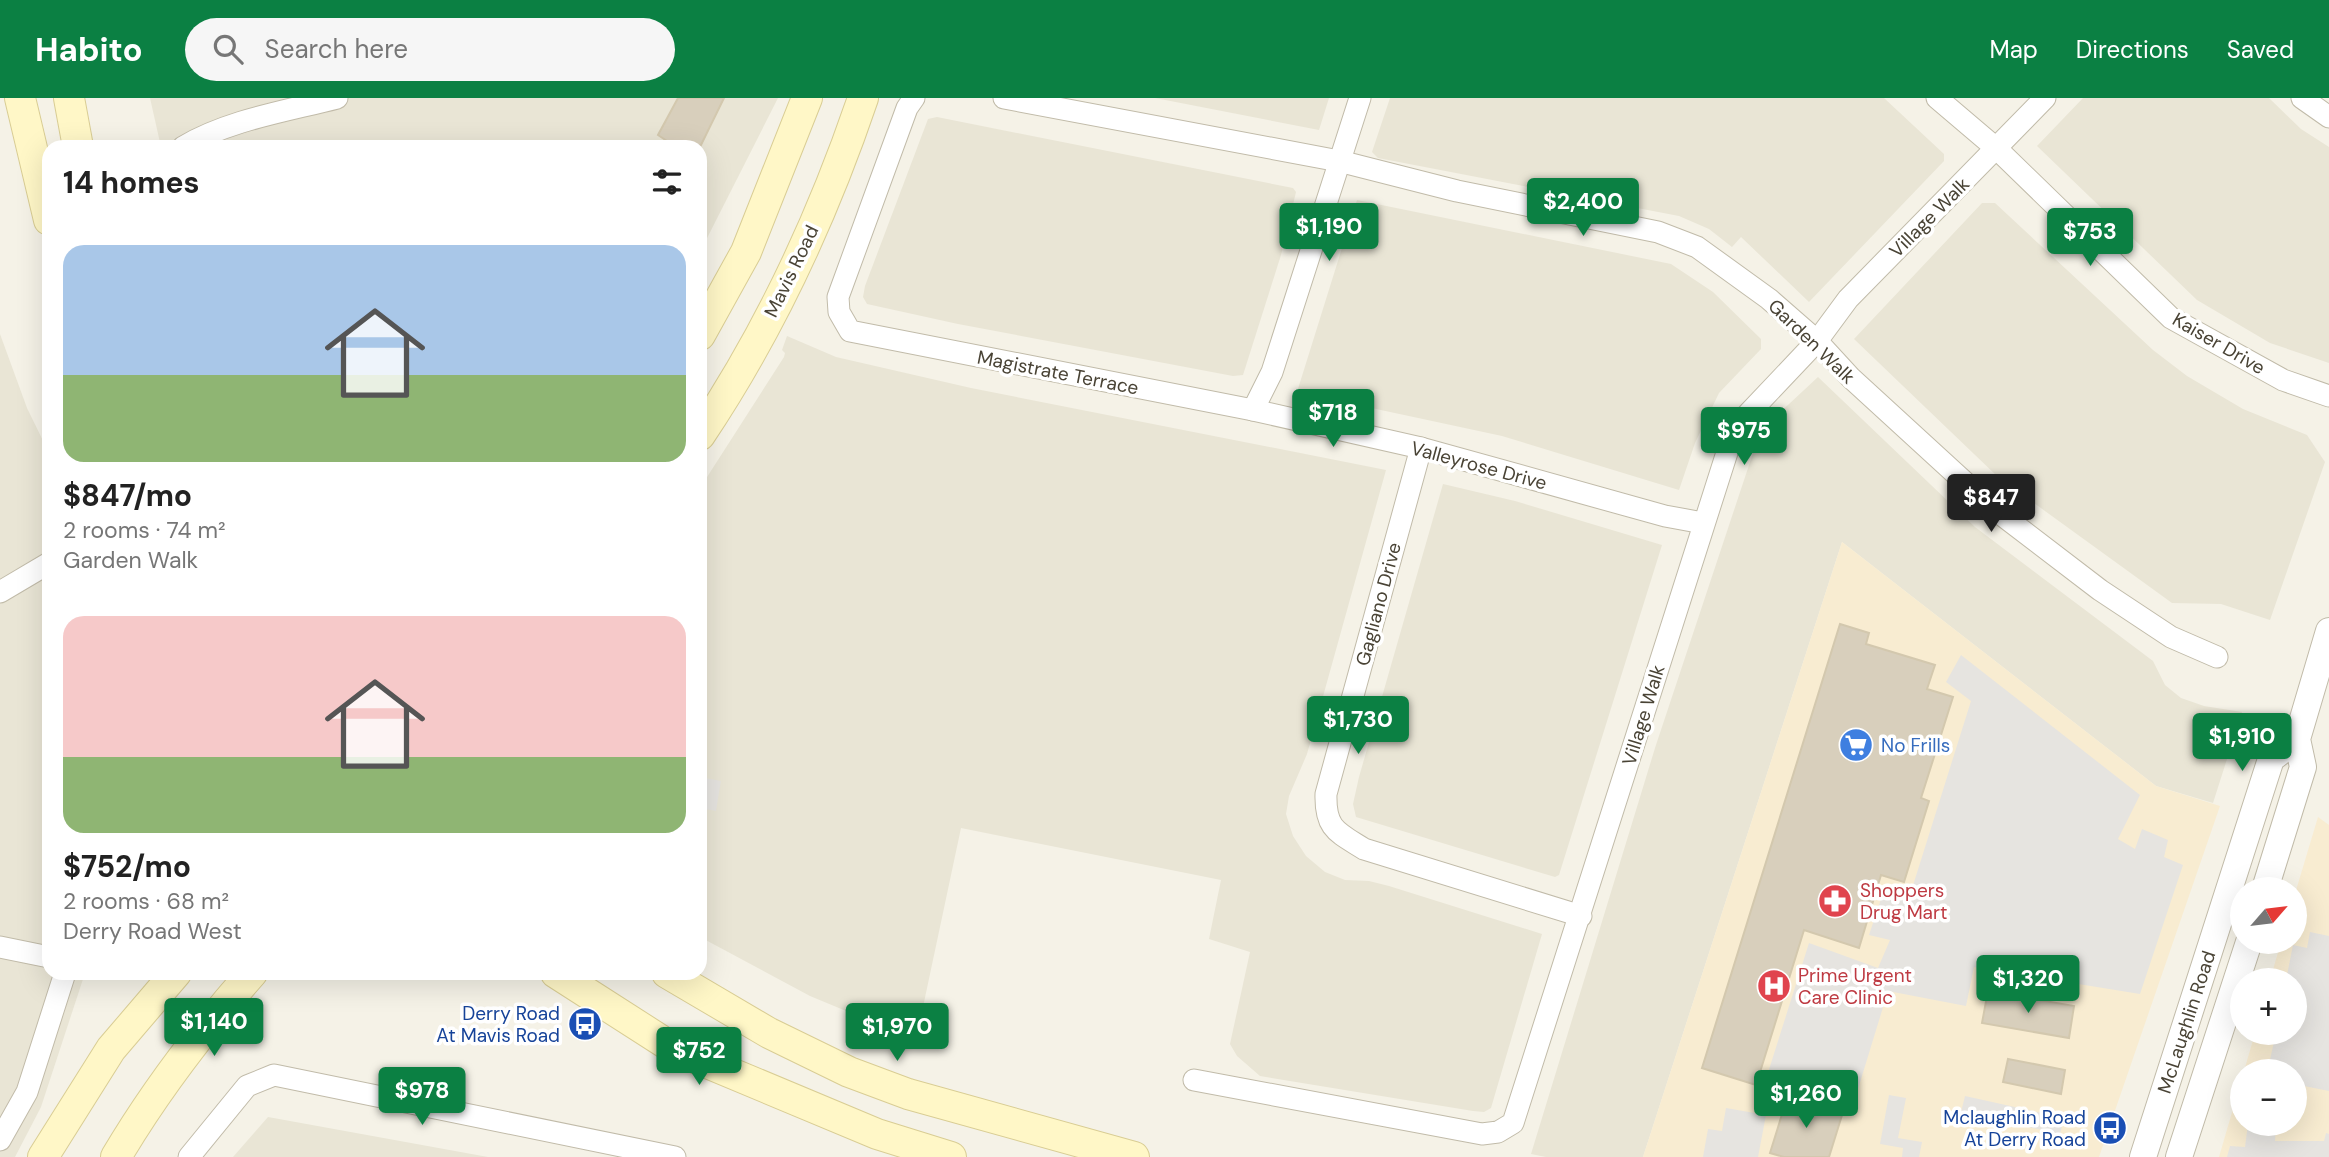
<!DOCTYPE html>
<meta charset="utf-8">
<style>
:root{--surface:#fff;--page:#f6f6f6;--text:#222;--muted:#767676;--accent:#0b8043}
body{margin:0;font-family:"DM Sans",sans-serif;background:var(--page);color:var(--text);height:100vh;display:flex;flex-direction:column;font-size:26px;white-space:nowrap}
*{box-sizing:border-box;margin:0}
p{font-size:23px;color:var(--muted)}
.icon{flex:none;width:38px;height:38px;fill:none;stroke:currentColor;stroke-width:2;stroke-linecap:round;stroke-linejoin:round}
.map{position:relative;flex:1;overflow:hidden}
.side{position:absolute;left:42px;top:42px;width:665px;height:840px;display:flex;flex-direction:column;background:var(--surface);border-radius:21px;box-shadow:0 7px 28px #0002}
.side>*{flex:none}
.needle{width:46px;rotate:62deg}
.buttons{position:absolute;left:2230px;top:779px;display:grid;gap:14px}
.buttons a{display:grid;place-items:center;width:77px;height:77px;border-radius:50%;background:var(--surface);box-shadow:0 7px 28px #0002;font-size:35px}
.price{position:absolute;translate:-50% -60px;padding:0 16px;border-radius:7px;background:var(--accent);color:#fff;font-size:23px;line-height:46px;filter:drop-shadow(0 2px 4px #0008)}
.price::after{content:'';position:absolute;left:50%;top:42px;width:21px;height:16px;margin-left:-10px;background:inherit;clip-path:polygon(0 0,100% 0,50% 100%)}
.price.on{background:#222;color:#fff}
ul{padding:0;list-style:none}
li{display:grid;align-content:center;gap:14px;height:371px;padding:0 21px}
li span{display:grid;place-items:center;height:217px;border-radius:21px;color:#555}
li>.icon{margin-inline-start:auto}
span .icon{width:126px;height:126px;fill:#fffc;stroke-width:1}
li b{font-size:30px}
h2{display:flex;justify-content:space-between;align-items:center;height:84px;padding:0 21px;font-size:30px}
header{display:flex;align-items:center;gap:42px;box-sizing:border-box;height:98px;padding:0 35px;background:var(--accent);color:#fff}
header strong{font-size:33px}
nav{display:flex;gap:38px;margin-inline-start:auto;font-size:24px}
.search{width:490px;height:63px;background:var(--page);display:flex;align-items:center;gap:18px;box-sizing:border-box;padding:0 24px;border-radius:38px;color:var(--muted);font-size:26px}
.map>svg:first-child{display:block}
.residential{fill:#e9e5d5}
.commercial{fill:#f8ecd1}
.parking{fill:#e6e4e0}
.building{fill:#d8cfbc;stroke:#d3c8ae;stroke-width:2}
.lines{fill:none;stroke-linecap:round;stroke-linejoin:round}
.minor-casing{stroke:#c1bba9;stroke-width:23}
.tertiary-casing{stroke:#c1bba9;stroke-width:28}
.secondary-casing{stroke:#d9cd94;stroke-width:32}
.minor{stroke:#fff;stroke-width:21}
.tertiary{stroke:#fff;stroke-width:26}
.secondary{stroke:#fff7c7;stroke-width:30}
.labels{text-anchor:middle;stroke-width:7;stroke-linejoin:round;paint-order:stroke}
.street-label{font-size:19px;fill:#494335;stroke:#fff}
.shop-label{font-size:19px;fill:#366cbe;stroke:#fff;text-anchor:start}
.health-label{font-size:19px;fill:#be3a42;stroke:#fff;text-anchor:start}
.transit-label{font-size:19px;fill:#164399;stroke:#fff;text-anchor:end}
</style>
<header>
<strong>Habito</strong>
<div class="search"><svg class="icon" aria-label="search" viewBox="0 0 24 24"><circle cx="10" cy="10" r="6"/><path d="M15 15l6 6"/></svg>Search here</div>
<nav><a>Map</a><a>Directions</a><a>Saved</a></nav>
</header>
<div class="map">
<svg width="2329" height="1059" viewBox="0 0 2329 1059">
<rect width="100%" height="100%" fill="#f5f2e7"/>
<g class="residential">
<polygon points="150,0 778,0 700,154 700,49 161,49"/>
<polygon points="1155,0 1329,0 1319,32"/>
<polygon points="1390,0 1884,0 1944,56 1944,63 1809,204 1741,139 1732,149 1709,131 1679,118 1378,60 1372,54"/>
<polygon points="2083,0 2269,0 2301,31 2329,49 2329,265 2270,245 2197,202 2037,48"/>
<polygon points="937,19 1293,90 1296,94 1281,157 1243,277 1233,278 958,226 867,206 863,199 865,188 928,21"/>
<polygon points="1357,102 1671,166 1713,194 1761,241 1761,251 1719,295 1695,345 1679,392 1502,338 1297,294"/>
<polygon points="1982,105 1995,105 2153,252 2187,278 2243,311 2307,337 2325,364 2270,522 2221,506 2172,505 1998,379 1854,241"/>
<polygon points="0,236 27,310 49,355 49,875 85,875 41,1009 15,1059 0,1059"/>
<polygon points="787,238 836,259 971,290 1386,372 1307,656 1289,698 1286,716 1293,738 1306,758 1325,774 1345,782 1369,783 1389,788 1542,836 1491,1010 1484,1014 1473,1013 1260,978 1237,958 1230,946 1250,854 1209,841 1221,782 961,730 916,942 810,898 700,839 700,390 784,259 785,255 782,252"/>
<polygon points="1818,279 1975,429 2153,563 2165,587 2181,600 2204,608 2242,614 2213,705 2156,688 1842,444 1643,1059 1546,1059 1531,1056 1655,650 1758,340 1773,321"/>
<polygon points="1443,386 1515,403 1662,447 1559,777 1555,779 1356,719 1353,706 1359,679"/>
<polygon points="268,1019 488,1059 233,1059"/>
</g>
<g class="commercial">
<polygon points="1842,444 2156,688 2220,708 2099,1059 1643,1059"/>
<polygon points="2318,719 2329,727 2329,1059 2219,1059 2242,980 2242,1026 2294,1026 2294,973 2244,973 2255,935 2294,934 2294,882 2270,882 2281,844 2294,844 2294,799"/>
</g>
<g class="parking">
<polygon points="1961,557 2140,697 2118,741 2135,751 2142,731 2168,742 2164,759 2183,767 2140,896 1974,869 1966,908 1888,893 1854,1004 1766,981 1809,845 1878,870 1890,842 1869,837 1885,789 1910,797 1971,603 1946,584"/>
<polygon points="705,680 721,683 716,713 700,710"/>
<polygon points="2310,834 2329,838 2329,993 2294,986 2294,973 2269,966 2276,935 2294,934 2294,882 2286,882 2293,847 2307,850"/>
<polygon points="1889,997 1906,1000 1898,1040 1922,1044 1919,1059 1902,1059 1903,1050 1880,1046"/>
<polygon points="1965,998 2064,1020 2060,1036 1961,1014"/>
<polygon points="1726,1010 1766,1017 1758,1059 1703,1059 1708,1031 1722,1033"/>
<polygon points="2248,1026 2276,1027 2275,1043 2324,1043 2326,1035 2329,1036 2329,1059 2227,1059 2230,1048 2245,1049"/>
</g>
<g class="building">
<polygon points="678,0 724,0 700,49 676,49 658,37"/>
<polygon points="1840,526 1869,535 1866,546 1935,567 1927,591 1953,599 1921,700 1929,703 1904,784 1881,777 1859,850 1804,832 1756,987 1702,970"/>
<polygon points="1988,893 2074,908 2069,940 1982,925"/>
<polygon points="2008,961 2065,972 2061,996 2003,984"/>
<polygon points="1788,997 1843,1014 1829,1059 1784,1059 1770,1055"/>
</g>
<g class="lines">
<g class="minor-casing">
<g id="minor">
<polyline points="914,0 907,10 838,199 839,214 850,233 1253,312 1421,350 1665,418 1703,425"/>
<polyline points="1004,0 1339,63 1457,93 1658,134 1697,149 1769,201 1817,243 1851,280 1994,411 2100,492 2171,539 2217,559"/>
<polyline points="1937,0 1997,51 2171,220 2283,282 2329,298"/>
<polyline points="2302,0 2329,19"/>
<path d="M183,49C228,22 287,13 337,0"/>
<polyline points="1253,312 1272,274 1360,0"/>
<path d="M1421,350L1326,696C1325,731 1337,734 1364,751L1581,818"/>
<polyline points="0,494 49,465"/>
<polyline points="0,849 49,859"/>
<polyline points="1194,982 1482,1036 1498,1034 1513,1025 1731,342 1747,317 1817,243 1848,201 2045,0"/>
<polyline points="0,1042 27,994 65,875"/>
<polyline points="189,1059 247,988 274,977 675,1059"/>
</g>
</g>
<g class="tertiary-casing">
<g id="tertiary">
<polyline points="2265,791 2303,669 2297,641 2329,533"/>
<polyline points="2143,1059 2271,661 2297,641"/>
<polyline points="2179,1059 2249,844"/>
</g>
</g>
<g class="secondary-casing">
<g id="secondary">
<polyline points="20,0 49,122"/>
<polyline points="69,0 78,49"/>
<polyline points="700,237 746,154 807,0"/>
<path d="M700,337C769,234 823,118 863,0"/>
<polyline points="556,875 676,952 877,1036 951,1059"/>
<polyline points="667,875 769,935 849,974 908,996 1134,1059"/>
<polyline points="43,1059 111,951 176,875"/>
<path d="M116,1059C155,993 201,933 252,875"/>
</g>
</g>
<use href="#minor" class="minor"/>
<use href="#tertiary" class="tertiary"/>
<use href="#secondary" class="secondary"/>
</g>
<defs>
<g id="supermarket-disc" transform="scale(1.75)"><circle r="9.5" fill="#3f7fe0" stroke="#fff"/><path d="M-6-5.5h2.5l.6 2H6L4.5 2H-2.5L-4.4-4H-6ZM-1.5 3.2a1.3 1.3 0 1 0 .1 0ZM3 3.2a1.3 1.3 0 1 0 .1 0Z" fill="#fff"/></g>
<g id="pharmacy-disc" transform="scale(1.75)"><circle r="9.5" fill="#e0444e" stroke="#fff"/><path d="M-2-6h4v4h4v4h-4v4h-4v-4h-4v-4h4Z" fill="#fff"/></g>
<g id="hospital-disc" transform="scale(1.75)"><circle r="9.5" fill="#e0444e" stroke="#fff"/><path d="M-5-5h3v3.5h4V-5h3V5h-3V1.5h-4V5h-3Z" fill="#fff"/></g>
<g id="bus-disc" transform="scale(1.75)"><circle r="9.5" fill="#1a4fb4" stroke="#fff"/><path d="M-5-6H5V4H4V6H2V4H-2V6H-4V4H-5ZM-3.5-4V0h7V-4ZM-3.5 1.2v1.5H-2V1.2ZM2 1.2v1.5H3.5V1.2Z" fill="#fff"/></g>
</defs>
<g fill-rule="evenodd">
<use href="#supermarket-disc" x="1856" y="647"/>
<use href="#pharmacy-disc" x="1835" y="803"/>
<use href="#hospital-disc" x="1774" y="888"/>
<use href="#bus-disc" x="585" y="926"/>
<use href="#bus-disc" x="2110" y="1030"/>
</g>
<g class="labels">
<g class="street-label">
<text transform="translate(1929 119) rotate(-45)" y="7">Village Walk</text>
<text transform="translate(791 173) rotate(-64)" y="7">Mavis Road</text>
<text transform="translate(1812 243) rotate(44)" y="7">Garden Walk</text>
<text transform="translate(2219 245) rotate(30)" y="7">Kaiser Drive</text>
<text transform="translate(1058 274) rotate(11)" y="7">Magistrate Terrace</text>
<text transform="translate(1479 367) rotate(15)" y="7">Valleyrose Drive</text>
<text transform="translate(1378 506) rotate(-75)" y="7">Gagliano Drive</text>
<text transform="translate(1643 617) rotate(-73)" y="7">Village Walk</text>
<text transform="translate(2186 924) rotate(-72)" y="7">McLaughlin Road</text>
</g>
<g class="shop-label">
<text x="1881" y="654">No Frills</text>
</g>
<g class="health-label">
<text x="1860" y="799">Shoppers<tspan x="1860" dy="22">Drug Mart</tspan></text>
<text x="1798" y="884">Prime Urgent<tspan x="1798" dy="22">Care Clinic</tspan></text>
</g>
<g class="transit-label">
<text x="560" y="922">Derry Road<tspan x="560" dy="22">At Mavis Road</tspan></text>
<text x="2086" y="1026">Mclaughlin Road<tspan x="2086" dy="22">At Derry Road</tspan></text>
</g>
</g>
</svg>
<div class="buttons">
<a><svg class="needle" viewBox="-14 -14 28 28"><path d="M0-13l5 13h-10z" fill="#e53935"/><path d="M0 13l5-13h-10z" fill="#767676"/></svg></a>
<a>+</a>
<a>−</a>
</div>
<b class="price" style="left:1583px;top:140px">$2,400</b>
<b class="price" style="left:1329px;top:165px">$1,190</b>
<b class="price" style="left:2090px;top:170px">$753</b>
<b class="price" style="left:1333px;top:351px">$718</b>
<b class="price" style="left:1744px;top:369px">$975</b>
<b class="price on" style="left:1991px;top:436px">$847</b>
<b class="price" style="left:1358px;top:658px">$1,730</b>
<b class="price" style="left:2242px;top:675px">$1,910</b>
<b class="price" style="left:2028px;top:917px">$1,320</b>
<b class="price" style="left:214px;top:960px">$1,140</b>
<b class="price" style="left:897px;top:965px">$1,970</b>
<b class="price" style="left:699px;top:989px">$752</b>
<b class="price" style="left:422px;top:1029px">$978</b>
<b class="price" style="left:1806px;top:1032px">$1,260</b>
<section class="side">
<h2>14 homes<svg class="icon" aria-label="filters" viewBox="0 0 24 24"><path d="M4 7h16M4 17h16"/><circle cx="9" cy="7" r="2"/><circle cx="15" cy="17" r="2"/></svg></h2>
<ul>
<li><span style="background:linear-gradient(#a9c7e8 60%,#8fb573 0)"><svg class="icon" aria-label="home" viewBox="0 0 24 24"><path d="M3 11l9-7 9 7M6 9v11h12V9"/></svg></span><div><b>$847/mo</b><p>2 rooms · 74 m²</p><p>Garden Walk</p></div></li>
<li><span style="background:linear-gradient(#f6c9c9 65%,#8fb573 0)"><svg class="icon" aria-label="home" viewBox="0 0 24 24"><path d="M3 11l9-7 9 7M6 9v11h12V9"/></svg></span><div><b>$752/mo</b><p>2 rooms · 68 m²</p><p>Derry Road West</p></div></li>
</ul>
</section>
</div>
